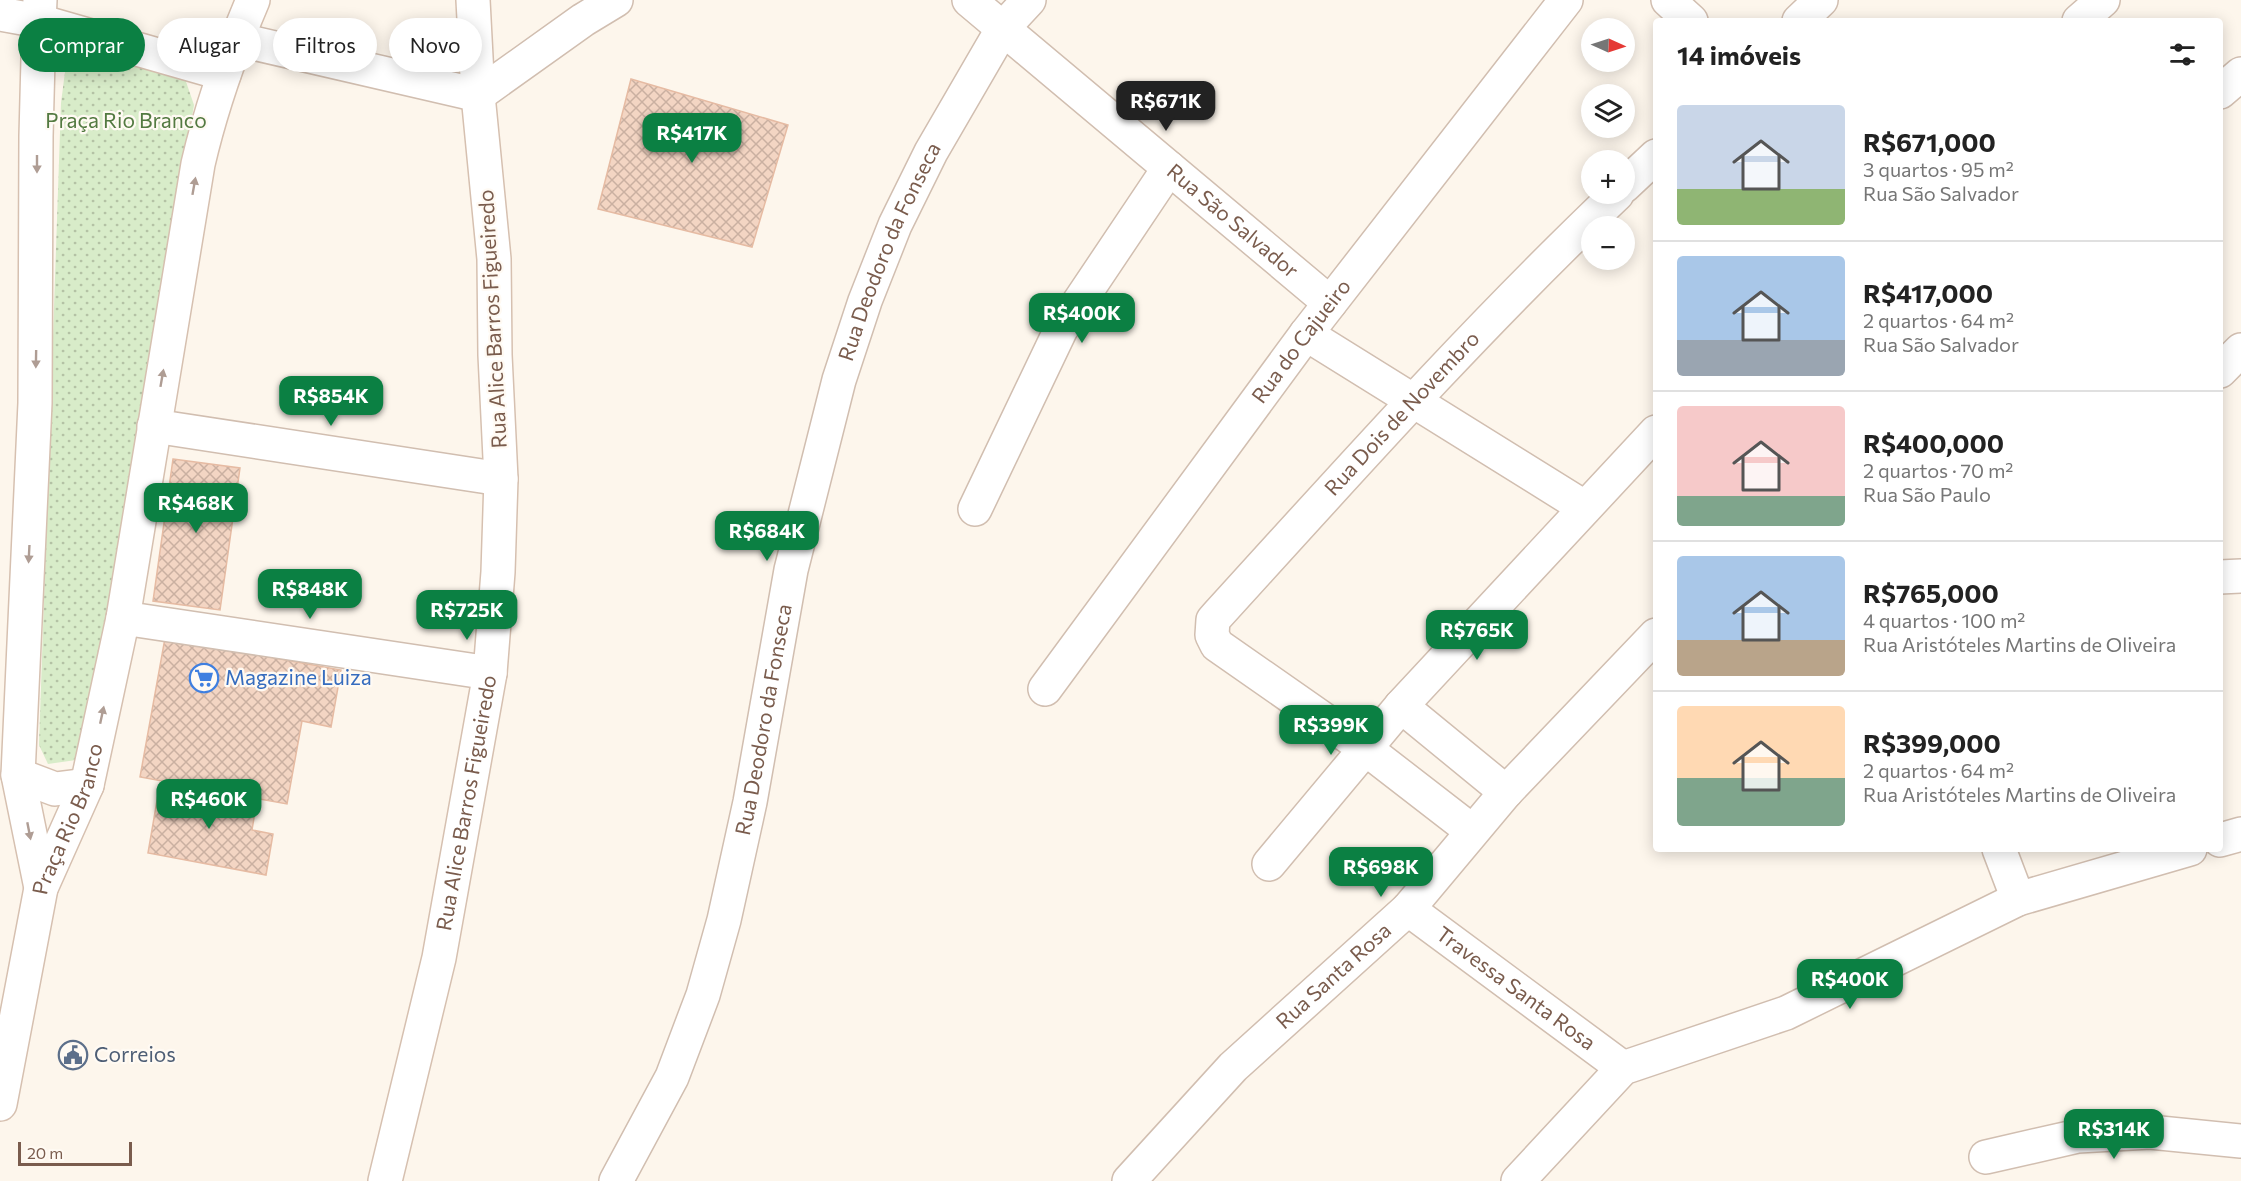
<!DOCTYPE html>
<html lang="pt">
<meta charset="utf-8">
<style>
:root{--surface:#fff;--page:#f2f2f2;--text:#222;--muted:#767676;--line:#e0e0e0;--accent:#0b8043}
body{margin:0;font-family:Commissioner,sans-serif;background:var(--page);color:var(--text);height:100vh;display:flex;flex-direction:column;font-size:22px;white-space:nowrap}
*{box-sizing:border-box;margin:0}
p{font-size:20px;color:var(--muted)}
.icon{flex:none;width:33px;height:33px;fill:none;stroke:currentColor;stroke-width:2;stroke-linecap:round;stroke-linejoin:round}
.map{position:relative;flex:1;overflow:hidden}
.side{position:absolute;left:1653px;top:18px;width:570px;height:834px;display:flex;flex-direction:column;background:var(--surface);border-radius:6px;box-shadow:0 3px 15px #0003}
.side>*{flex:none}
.banner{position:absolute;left:18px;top:18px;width:570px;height:54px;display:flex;gap:12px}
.needle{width:39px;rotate:93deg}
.controls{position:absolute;left:1581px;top:18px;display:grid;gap:12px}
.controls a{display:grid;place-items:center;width:54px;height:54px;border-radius:50%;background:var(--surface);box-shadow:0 3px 15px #0003;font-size:30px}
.scale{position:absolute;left:18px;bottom:15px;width:114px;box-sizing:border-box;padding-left:6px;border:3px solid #7a5c4d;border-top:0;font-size:16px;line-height:21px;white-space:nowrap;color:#7a5c4d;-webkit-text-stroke:4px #fffaf3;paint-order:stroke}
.price{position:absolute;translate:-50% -51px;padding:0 14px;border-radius:12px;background:var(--accent);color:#fff;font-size:20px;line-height:39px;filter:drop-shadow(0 2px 3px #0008)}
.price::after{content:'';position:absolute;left:50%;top:36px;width:18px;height:14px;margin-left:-9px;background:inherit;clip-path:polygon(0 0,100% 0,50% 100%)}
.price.current{background:#222;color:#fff}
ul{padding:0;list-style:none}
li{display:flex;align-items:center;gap:18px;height:150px;padding:0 24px}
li+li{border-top:2px solid var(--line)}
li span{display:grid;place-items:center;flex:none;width:168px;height:120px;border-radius:6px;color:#555}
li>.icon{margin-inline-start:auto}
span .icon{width:72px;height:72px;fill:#fffc;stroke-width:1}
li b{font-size:26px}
h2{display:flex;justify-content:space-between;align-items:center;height:72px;padding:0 24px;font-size:26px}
.tag{padding:0 21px;border-radius:27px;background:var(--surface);box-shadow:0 3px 15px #0003;font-size:21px;line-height:54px}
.tag.current{background:var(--accent);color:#fff}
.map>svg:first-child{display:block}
.green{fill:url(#green-dots)}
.building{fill:url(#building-cross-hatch);stroke:#e6bba3;stroke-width:1.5}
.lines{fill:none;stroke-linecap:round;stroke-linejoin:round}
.street-casing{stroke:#d1beb0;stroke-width:36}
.secondary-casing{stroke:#d6c0b0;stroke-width:36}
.street{stroke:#fff;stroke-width:33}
.secondary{stroke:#fff;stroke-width:33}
.oneway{fill:#af9d94}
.labels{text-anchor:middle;stroke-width:4.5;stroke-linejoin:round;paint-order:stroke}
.park-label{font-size:21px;fill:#537a41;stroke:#fffaf3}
.street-label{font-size:21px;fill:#7a5c4d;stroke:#fffaf3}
.shop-label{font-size:21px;fill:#366cbe;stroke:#fffaf3;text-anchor:start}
.service-label{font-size:21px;fill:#4e5e75;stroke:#fffaf3;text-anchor:start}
</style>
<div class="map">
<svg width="2241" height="1181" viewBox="0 0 2241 1181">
<defs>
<pattern id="green-dots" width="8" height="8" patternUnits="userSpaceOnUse" patternTransform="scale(1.5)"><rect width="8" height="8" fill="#d8ecc9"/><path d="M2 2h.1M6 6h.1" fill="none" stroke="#b4c2a5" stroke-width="1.8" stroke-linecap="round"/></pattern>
<pattern id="building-cross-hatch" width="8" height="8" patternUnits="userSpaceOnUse" patternTransform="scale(1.5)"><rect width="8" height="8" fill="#f3d5c3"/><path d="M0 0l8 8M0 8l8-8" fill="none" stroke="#cab0a1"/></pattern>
</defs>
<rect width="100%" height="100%" fill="#fdf6ec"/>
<polygon class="green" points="86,41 182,70 194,105 83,759 48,764 39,745 61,103 66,64"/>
<g class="building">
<polygon points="631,79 788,125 752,247 598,209"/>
<polygon points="173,459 240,468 220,610 153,601"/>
<polygon points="165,638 341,670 331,727 302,721 287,804 140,777"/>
<polygon points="160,783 257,800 252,830 273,834 266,875 148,853"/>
</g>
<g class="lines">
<g class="street-casing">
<g id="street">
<path id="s1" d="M969,0L1330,303"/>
<polyline points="1668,0 1691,21"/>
<polyline points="0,14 39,21 40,0"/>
<polyline points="1799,21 1821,0"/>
<polyline points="2079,21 2103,0"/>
<polyline points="236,39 478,95 583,20 616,0"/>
<polyline points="2220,92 2241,74"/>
<polyline points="1624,186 1656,156"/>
<polyline points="1306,334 1584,507"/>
<polyline points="2220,371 2241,350"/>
<polyline points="154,426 501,479"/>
<polyline points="975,509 1061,329 1169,168"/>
<polyline points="2220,577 2241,576"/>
<polyline points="123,618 490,673"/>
<path id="s2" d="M1045,689L1306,334L1566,0"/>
<polyline points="1401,706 1506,792"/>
<path id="s3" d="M1472,831L1366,749L1217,645L1212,635L1213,620C1345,475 1475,329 1617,194"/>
<polyline points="2220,840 2241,834"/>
<polyline points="1999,849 2018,899"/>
<polyline points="1269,864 1401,706 1656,432"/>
<path id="s4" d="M1408,909L1623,1068"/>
<polyline points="1986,1157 2078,1136 2150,1132 2241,1141"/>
<path id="s5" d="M616,1181L672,1077L703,995L724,920L750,802L791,570L839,380L865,301L895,225L931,152L1003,28L1029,0"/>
<path id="s6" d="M1129,1181L1233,1067L1408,909L1506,792L1656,635"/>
<polyline points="1518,1181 1623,1068 1786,1013 2018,899 2190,849"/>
</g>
</g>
<g class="secondary-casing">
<g id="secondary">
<polyline points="18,775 55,789 87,785"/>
<polyline points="41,888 18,775 35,403 36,136 39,21 224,74"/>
<path id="s7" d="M0,1104L41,888L87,785L123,618L198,164C211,108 230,54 253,0"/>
<path id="s8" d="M385,1181L439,958L490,673L498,572L501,479L495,355L494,259L478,95L473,0"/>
</g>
</g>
<use href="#street" class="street"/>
<use href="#secondary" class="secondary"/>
</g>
<defs><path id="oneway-solid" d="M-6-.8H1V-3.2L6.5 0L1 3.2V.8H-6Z" transform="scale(1.5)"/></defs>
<g class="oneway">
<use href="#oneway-solid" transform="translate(37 164) rotate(90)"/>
<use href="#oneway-solid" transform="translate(194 186) rotate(-80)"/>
<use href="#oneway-solid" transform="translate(36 359) rotate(91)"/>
<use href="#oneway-solid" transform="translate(162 378) rotate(-80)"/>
<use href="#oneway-solid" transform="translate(29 554) rotate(93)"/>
<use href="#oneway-solid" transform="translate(102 715) rotate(-78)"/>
<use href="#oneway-solid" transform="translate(29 831) rotate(79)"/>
</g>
<defs>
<g id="supermarket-ring" transform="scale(1.5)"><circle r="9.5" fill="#fffaf3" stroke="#3f7fe0" stroke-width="1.5"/><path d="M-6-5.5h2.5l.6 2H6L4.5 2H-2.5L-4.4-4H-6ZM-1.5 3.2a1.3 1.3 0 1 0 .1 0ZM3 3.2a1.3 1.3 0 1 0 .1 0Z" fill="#3f7fe0"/></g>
<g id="civic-ring" transform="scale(1.5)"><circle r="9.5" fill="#fffaf3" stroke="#5c6f8a" stroke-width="1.5"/><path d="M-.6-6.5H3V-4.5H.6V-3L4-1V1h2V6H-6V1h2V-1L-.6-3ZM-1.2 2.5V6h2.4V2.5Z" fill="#5c6f8a"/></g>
</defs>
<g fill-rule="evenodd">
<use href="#supermarket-ring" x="204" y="678"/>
<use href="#civic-ring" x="73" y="1055"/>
</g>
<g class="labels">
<g class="park-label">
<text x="126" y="128">Praça Rio Branco</text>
</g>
<g class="street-label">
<text dy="7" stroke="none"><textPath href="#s1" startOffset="344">Rua São Salvador</textPath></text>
<text dy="7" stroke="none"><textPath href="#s5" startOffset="974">Rua Deodoro da Fonseca</textPath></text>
<text transform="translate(493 319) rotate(-93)" y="7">Rua Alice Barros Figueiredo</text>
<text dy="7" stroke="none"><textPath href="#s2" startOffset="432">Rua do Cajueiro</textPath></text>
<text dy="7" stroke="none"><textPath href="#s3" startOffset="622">Rua Dois de Novembro</textPath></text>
<text dy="7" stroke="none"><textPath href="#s5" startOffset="488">Rua Deodoro da Fonseca</textPath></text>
<text dy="7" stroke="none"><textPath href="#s7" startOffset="294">Praça Rio Branco</textPath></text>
<text dy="7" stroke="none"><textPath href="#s8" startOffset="387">Rua Alice Barros Figueiredo</textPath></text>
<text dy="7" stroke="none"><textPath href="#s6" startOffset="290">Rua Santa Rosa</textPath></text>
<text dy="7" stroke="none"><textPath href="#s4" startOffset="134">Travessa Santa Rosa</textPath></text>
</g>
<g class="shop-label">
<text x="225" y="685">Magazine Luiza</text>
</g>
<g class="service-label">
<text x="94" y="1062">Correios</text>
</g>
</g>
</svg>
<div class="controls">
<a><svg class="needle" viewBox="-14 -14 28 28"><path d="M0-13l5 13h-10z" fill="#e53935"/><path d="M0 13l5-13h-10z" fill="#767676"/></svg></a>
<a><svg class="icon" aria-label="layers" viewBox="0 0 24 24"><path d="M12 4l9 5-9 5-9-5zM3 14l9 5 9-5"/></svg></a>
<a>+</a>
<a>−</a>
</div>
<div class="scale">20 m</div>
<b class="price current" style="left:1166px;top:132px">R$671K</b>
<b class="price" style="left:692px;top:164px">R$417K</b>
<b class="price" style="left:1082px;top:344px">R$400K</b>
<b class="price" style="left:331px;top:427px">R$854K</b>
<b class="price" style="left:196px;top:534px">R$468K</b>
<b class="price" style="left:767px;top:562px">R$684K</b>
<b class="price" style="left:310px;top:620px">R$848K</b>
<b class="price" style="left:467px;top:641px">R$725K</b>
<b class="price" style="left:1477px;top:661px">R$765K</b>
<b class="price" style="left:1331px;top:756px">R$399K</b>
<b class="price" style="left:209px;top:830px">R$460K</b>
<b class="price" style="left:1381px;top:898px">R$698K</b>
<b class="price" style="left:1850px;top:1010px">R$400K</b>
<b class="price" style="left:2114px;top:1160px">R$314K</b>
<div class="banner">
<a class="tag current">Comprar</a>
<a class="tag">Alugar</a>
<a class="tag">Filtros</a>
<a class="tag">Novo</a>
</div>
<section class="side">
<h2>14 imóveis<svg class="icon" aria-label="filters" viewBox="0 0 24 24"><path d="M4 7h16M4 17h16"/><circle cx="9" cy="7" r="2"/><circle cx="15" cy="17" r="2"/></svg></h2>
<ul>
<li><span style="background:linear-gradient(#c9d6e8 70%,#8fb573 0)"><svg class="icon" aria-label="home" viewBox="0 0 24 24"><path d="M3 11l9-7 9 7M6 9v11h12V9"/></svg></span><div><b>R$671,000</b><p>3 quartos · 95 m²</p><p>Rua São Salvador</p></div></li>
<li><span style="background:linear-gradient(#a9c7e8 70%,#9aa5b1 0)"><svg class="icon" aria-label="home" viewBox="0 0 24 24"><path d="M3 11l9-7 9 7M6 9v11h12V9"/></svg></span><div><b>R$417,000</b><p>2 quartos · 64 m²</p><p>Rua São Salvador</p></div></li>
<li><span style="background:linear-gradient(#f6c9c9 75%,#7fa58c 0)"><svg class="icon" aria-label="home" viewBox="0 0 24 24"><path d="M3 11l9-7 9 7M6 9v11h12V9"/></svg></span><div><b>R$400,000</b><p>2 quartos · 70 m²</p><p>Rua São Paulo</p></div></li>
<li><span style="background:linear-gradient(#a9c7e8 70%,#b9a48a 0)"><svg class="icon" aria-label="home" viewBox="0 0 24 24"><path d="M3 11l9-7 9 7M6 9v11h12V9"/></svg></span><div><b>R$765,000</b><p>4 quartos · 100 m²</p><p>Rua Aristóteles Martins de Oliveira</p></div></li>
<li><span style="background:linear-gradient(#ffd9b3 60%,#7fa58c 0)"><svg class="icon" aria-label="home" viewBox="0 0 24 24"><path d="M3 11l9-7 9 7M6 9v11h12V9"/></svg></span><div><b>R$399,000</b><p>2 quartos · 64 m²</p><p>Rua Aristóteles Martins de Oliveira</p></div></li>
</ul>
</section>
</div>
